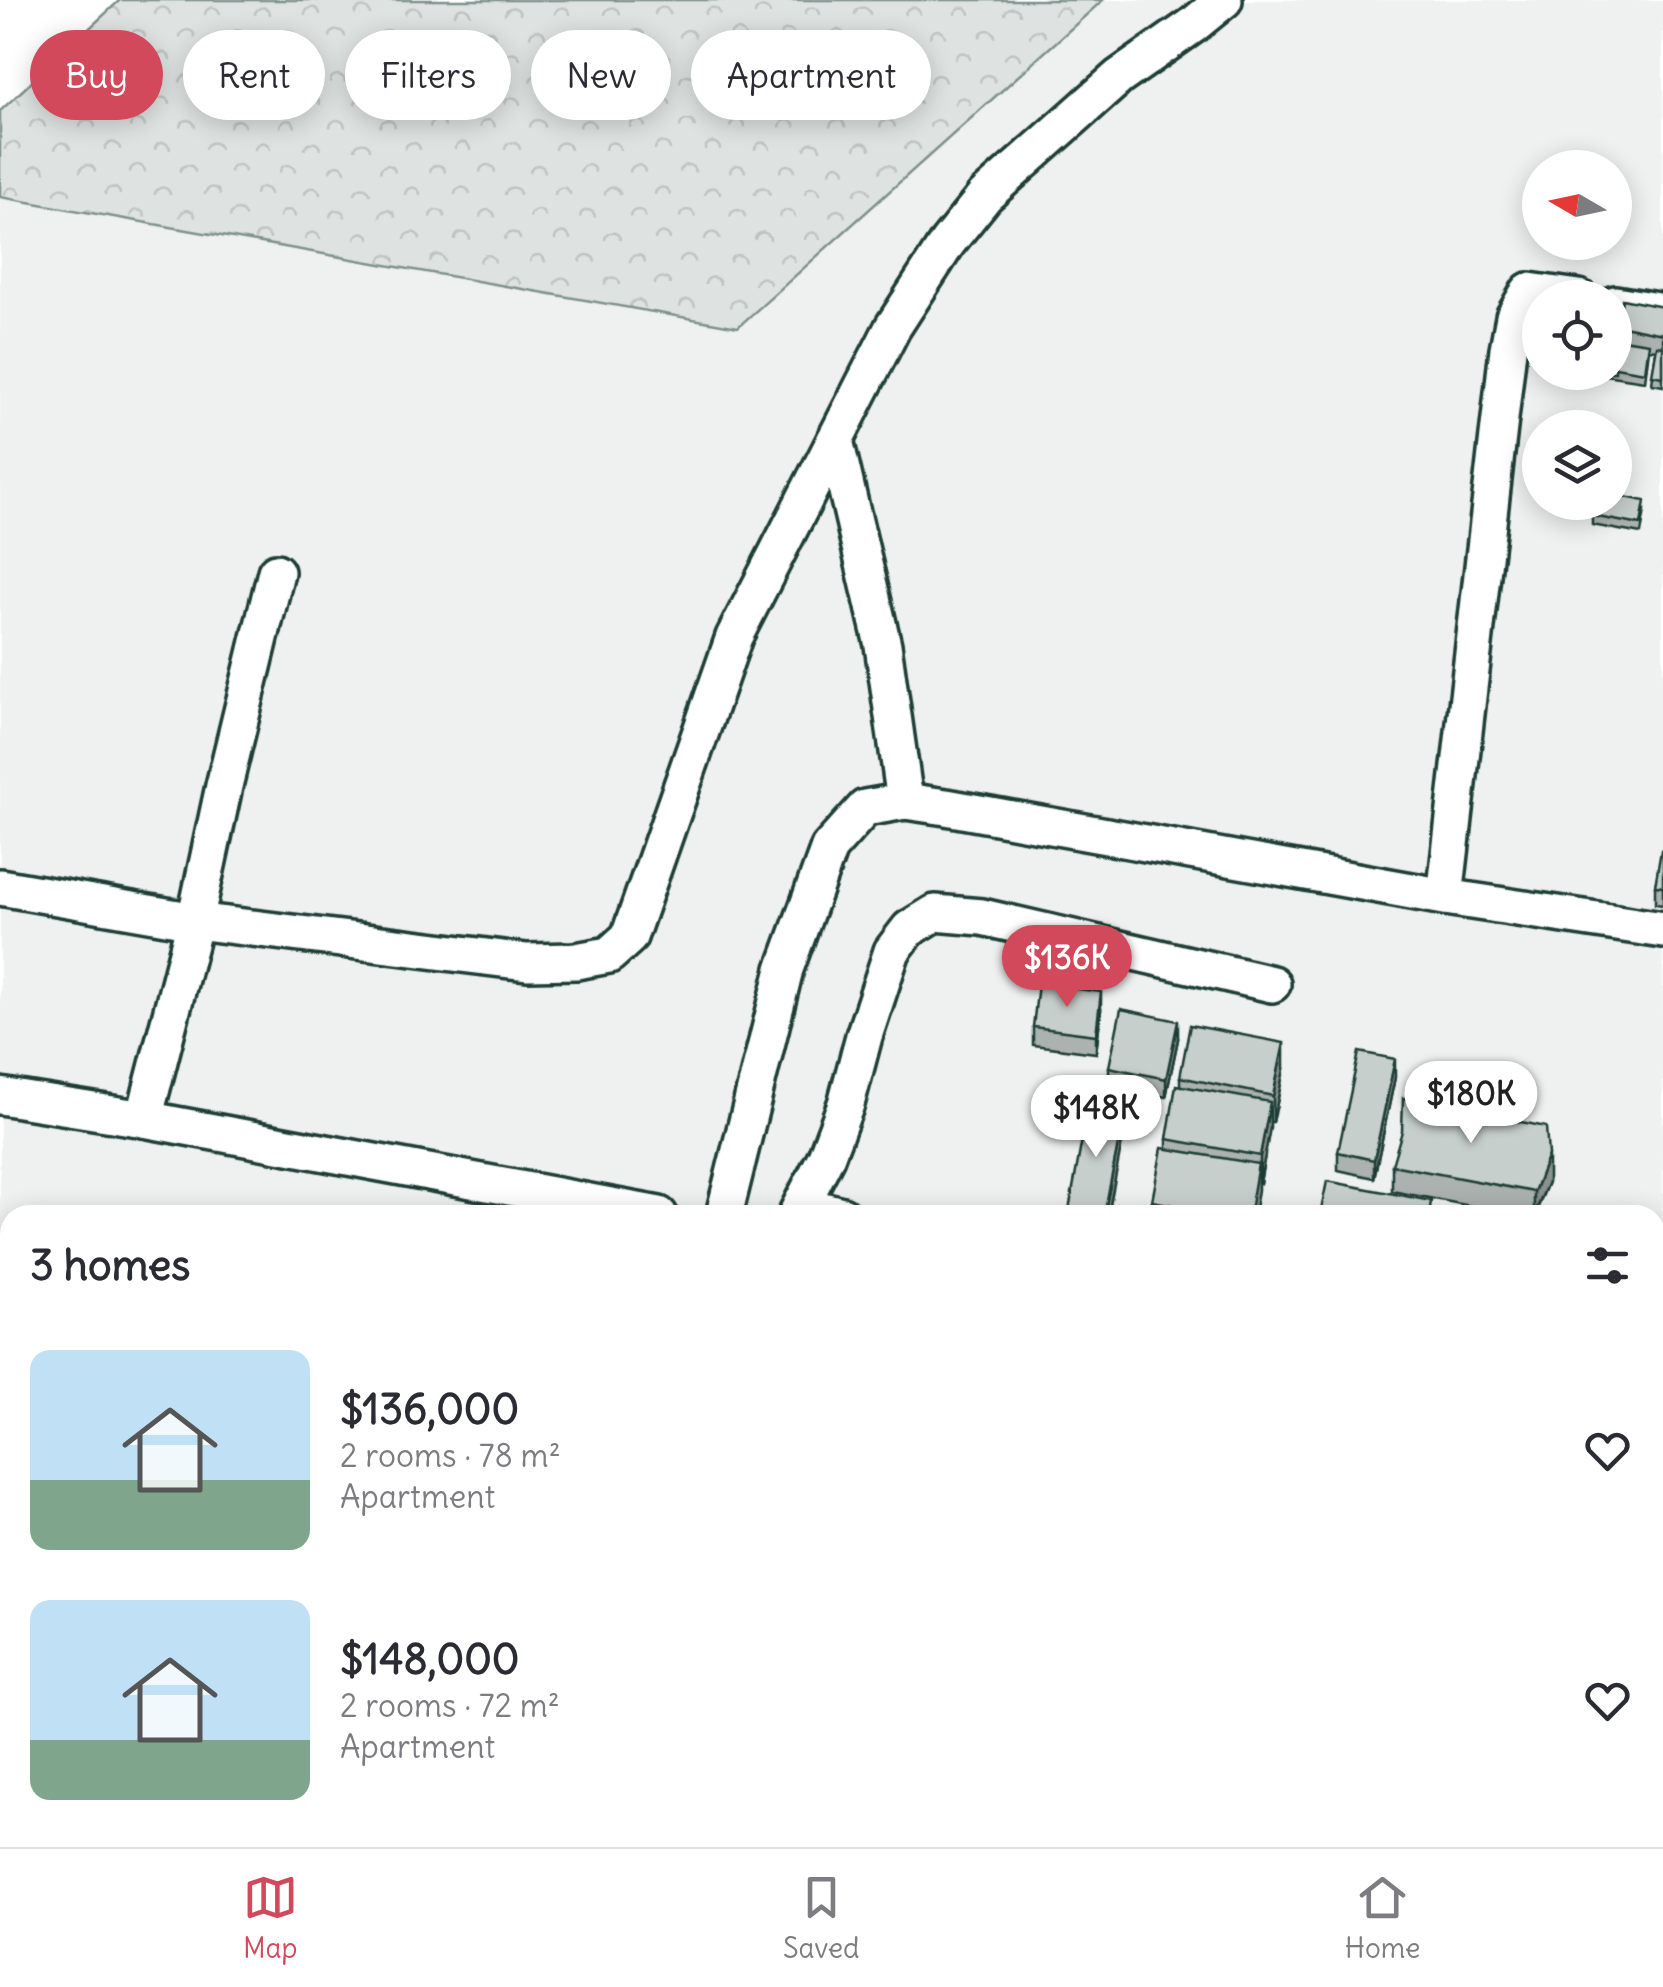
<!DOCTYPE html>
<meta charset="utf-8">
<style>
:root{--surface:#fff;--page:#f2f2f3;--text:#2b2b33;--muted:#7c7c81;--line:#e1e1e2;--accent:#d1495b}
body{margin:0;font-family:Delius,sans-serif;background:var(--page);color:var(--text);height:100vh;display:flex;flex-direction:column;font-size:38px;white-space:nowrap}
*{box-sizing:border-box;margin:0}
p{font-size:32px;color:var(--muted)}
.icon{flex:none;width:55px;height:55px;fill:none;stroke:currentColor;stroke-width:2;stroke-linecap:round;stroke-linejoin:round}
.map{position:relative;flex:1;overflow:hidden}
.panel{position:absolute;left:0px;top:1205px;width:1665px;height:642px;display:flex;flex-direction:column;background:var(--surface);border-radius:30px 30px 0 0;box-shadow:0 5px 25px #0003}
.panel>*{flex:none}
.hud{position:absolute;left:30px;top:30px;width:1000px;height:90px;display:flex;gap:20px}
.needle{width:65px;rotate:279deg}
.buttons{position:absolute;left:1522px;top:150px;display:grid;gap:20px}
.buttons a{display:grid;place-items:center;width:110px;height:110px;border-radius:50%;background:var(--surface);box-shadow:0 5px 25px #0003;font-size:50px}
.price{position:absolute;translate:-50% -85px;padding:0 22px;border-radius:35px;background:#fff;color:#222;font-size:32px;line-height:65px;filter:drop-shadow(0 2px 5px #0008)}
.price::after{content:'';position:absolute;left:50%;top:60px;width:30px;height:22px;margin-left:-15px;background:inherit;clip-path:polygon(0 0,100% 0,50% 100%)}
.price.selected{background:var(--accent);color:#fff}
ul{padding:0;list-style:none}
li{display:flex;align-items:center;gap:30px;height:250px;padding:0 30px}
li span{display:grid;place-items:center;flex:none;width:280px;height:200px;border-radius:20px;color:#555}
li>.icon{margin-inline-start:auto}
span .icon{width:120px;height:120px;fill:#fffc;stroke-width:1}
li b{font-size:42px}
h2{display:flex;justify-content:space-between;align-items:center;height:120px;padding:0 30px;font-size:42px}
.pill{padding:0 35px;border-radius:45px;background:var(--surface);box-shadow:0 5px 25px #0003;font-size:35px;line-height:90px}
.pill.selected{background:var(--accent);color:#fff}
.tab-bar{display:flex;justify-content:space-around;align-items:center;height:140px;border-top:2px solid var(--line);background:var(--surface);font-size:28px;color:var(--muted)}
.tab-bar a{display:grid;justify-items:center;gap:5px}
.tab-bar .selected{color:var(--accent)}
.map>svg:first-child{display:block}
.built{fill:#eef1f0;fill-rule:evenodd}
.forest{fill:url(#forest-crowns);stroke:#7e908b;stroke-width:2.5}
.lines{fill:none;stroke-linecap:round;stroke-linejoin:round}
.minor-casing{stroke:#1f3d34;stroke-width:42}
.path{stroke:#1f3d34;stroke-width:6;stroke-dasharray:8 8;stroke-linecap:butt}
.minor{stroke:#fff;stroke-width:35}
.wall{fill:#abb2af;stroke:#1f3d34;stroke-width:2.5}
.shaded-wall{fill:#8b918f;stroke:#1f3d34;stroke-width:2.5}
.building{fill:#c7cfcc;stroke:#1f3d34;stroke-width:2.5}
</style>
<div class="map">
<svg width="1663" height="1847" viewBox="0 0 1663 1847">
<defs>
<pattern id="forest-crowns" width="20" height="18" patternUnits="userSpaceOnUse" patternTransform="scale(2.5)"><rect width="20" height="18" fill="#dee3e2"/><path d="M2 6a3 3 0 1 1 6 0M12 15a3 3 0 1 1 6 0" fill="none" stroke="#bec4c2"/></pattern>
</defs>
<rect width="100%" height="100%" fill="#fff"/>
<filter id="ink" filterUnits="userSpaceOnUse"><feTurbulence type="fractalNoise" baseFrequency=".01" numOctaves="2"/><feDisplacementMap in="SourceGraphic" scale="20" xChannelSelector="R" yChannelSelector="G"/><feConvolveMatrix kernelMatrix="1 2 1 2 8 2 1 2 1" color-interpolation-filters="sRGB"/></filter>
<g filter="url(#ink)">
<path class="built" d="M120,0H1663V1847H0V111ZM1540,168H1615V242H1540ZM1540,298H1615V372H1540ZM1540,428H1615V502H1540ZM10,1215H1655V1838H10Z"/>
<polygon class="forest" points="120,0 1103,0 738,327 0,197 0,111"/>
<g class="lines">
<g class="minor-casing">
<g id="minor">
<polyline points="1615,304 1663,312"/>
<polyline points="835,440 883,645 905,801"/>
<polyline points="0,887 195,921 527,962 576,961 609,955 629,937 734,637 893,327 948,242 985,196 1119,77 1192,26 1224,0"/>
<polyline points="1445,897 1508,349 1514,317 1529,291 1579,298"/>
<polyline points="0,1096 144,1119 659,1215"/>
<polyline points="144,1119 195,921 224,786 276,572"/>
<polyline points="803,1205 842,1215"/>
<polyline points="724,1215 785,969 829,848 865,808 905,801 946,807 1445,897 1663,930"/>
<polyline points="796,1215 826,1157 846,1104 864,1036 892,951 909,929 935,913 982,917 1272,984"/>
<polyline points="0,1441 10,1442"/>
<polyline points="0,1493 10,1531"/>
<polyline points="1656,1505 1663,1461"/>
<polyline points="0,1774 10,1775"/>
<polyline points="1144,1838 1166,1847"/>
<polyline points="1639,1838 1655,1847"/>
<polyline points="1489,1847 1507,1838"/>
</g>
</g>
<polyline class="path" points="310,1838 312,1847"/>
<use href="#minor" class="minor"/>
</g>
<g class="wall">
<polygon points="1663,307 1663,386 1652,384 1656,350 1649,349 1645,381 1604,375 1604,372 1615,372 1615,338 1618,338 1618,325"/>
<polygon points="1645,510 1641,534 1592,525 1592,516"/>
<polygon points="1663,851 1663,905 1655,904 1655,886"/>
<polygon points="1101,1010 1096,1053 1033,1045 1033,1027"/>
<polygon points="1178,1039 1166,1097 1109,1085 1109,1067"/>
<polygon points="1284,1069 1273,1122 1270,1122 1260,1183 1258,1182 1254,1215 1147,1215 1152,1208 1152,1201 1167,1149 1167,1139 1180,1086 1180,1077"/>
<polygon points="1395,1077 1374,1178 1338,1170 1338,1152"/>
<polygon points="1392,1165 1548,1182 1535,1215 1518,1215 1392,1191"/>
<polygon points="1655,1762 1663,1764 1663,1789 1655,1788"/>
<polygon points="718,1838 748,1838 747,1846 718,1842"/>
</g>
<g class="shaded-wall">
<polygon points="1101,992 1101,1010 1096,1053 1096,1035"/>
<polygon points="1178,1021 1178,1039 1166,1097 1166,1079"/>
<polygon points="1284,1043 1284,1069 1273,1122 1273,1096"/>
<polygon points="1395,1059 1395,1077 1374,1178 1374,1160"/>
<polygon points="1270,1102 1270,1128 1260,1183 1260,1156"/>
<polygon points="1125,1109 1125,1127 1108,1215 1104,1215"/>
<polygon points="1548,1155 1548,1182 1534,1215 1534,1192"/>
<polygon points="1258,1164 1258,1190 1254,1215 1246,1215"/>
<polygon points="1089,1838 1095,1838 1093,1847 1086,1847"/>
</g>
<g class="building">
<polygon points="1622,299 1663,307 1663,334 1618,325"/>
<polygon points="1615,338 1649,343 1645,372 1615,367"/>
<polygon points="1657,346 1663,347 1663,377 1652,375"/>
<polygon points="1615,495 1645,501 1641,525 1592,516 1595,502 1615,502"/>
<polygon points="1661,850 1663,851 1663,887 1655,886"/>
<polygon points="1038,984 1101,992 1096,1035 1033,1027"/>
<polygon points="1121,1009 1178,1021 1166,1079 1109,1067"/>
<polygon points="1190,1025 1284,1043 1273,1096 1180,1077"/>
<polygon points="1359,1052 1395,1059 1374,1160 1338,1152"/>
<polygon points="1176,1085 1270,1102 1260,1156 1167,1139"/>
<polygon points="1403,1098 1546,1127 1548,1155 1534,1192 1392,1165 1402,1131"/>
<polygon points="1089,1102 1125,1109 1104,1215 1068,1215"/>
<polygon points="1162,1148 1258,1164 1250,1211 1246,1215 1227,1215 1152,1201"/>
<polygon points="1327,1181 1431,1201 1429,1215 1320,1215"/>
<polygon points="1147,1207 1195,1215 1147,1215"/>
<polygon points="1655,1762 1663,1764 1663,1780 1655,1779"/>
<polygon points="853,1838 1089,1838 1086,1847 851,1847"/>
</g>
</g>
</svg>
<div class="buttons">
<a><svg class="needle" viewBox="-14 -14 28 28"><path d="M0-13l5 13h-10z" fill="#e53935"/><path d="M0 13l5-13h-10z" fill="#7c7c81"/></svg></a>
<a><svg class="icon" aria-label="locate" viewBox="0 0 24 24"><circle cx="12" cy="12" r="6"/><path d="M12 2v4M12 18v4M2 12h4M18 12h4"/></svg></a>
<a><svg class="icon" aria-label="layers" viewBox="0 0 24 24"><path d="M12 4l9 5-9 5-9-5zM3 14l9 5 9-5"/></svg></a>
</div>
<b class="price selected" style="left:1067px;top:1010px">$136K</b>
<b class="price" style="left:1471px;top:1146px">$180K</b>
<b class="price" style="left:1096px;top:1160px">$148K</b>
<div class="hud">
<a class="pill selected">Buy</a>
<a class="pill">Rent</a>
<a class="pill">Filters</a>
<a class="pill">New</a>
<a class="pill">Apartment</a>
</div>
<section class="panel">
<h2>3 homes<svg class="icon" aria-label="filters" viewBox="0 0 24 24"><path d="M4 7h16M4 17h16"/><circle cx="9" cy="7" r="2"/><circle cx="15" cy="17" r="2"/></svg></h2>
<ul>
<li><span style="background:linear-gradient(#bfe0f5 65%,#7fa58c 0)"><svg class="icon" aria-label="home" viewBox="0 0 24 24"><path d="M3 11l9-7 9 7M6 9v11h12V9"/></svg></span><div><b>$136,000</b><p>2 rooms · 78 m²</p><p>Apartment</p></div><svg class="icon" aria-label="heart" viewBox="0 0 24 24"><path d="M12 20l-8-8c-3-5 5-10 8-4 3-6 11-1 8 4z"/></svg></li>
<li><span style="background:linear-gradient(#bfe0f5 70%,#7fa58c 0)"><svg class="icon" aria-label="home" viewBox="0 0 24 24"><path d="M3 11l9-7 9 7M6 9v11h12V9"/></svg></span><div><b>$148,000</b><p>2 rooms · 72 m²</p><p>Apartment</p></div><svg class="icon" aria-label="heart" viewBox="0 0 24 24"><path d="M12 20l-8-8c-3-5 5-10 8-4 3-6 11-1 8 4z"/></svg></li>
</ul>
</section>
</div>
<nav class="tab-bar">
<a class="selected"><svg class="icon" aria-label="map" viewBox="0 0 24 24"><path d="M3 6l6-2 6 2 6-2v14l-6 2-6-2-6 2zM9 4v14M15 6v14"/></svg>Map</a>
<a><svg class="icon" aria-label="saved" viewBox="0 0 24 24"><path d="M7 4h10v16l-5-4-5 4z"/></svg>Saved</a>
<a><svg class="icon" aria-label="home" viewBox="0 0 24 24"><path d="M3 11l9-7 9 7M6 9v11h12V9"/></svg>Home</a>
</nav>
